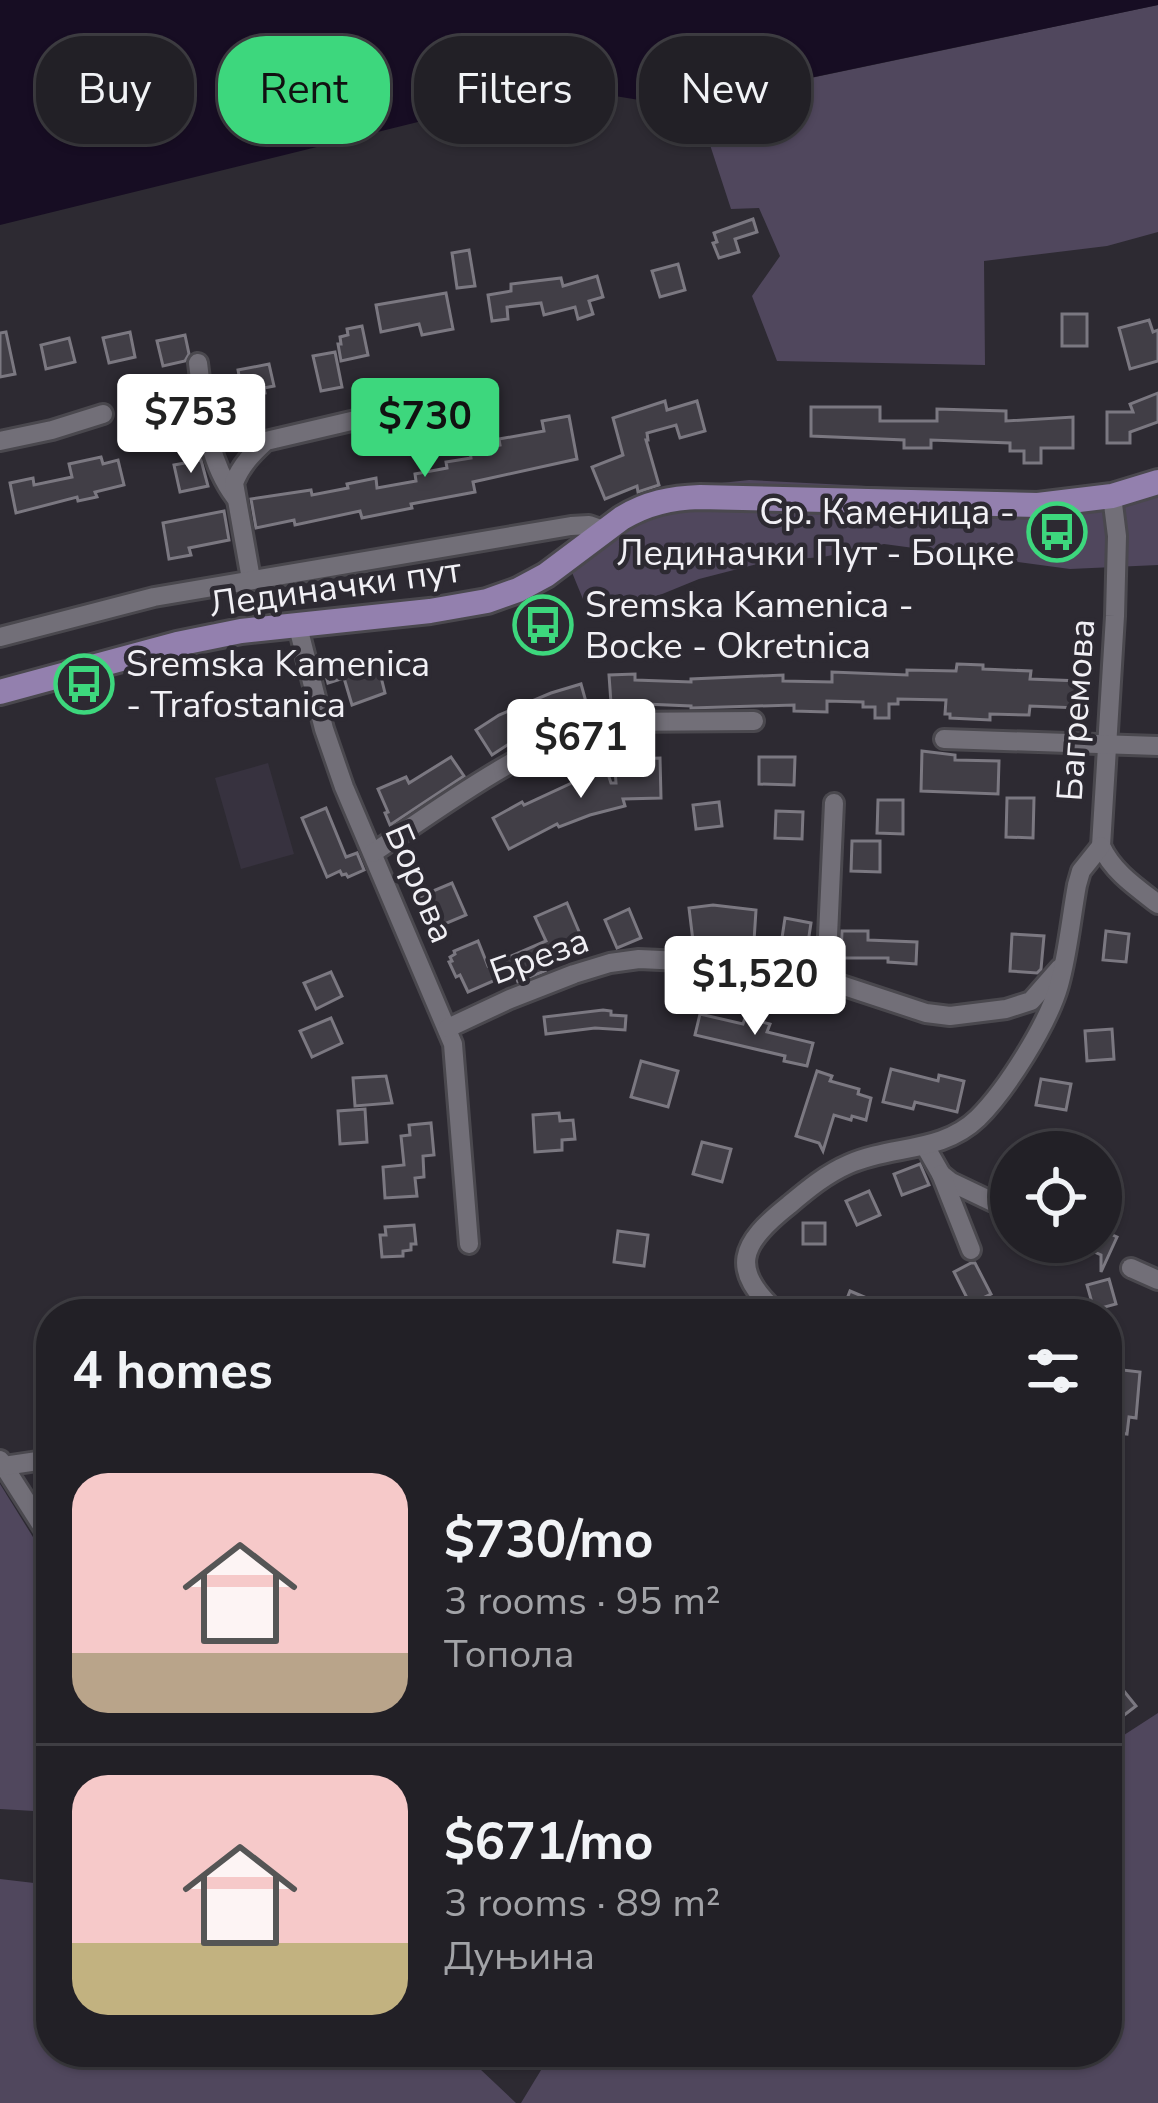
<!DOCTYPE html>
<meta charset="utf-8">
<style>
:root{--surface:#222026;--page:#2e2d32;--text:#f1f3f6;--muted:#a2a3a7;--line:#3f3e43;--accent:#3dd77d}
body{margin:0;font-family:"Nunito Sans",sans-serif;background:var(--page);color:var(--text);height:100vh;display:flex;flex-direction:column;font-size:45px;white-space:nowrap}
*{box-sizing:border-box;margin:0}
p{font-size:39px;color:var(--muted)}
.icon{flex:none;width:66px;height:66px;fill:none;stroke:currentColor;stroke-width:2;stroke-linecap:round;stroke-linejoin:round}
.map{position:relative;flex:1;overflow:hidden}
.side{position:absolute;left:36px;top:1299px;width:1086px;height:768px;display:flex;flex-direction:column;background:var(--surface);border-radius:48px;box-shadow:0 3px 9px #0004,0 0 0 3px var(--line)}
.side>*{flex:none}
.hud{position:absolute;left:36px;top:36px;width:1086px;height:108px;display:flex;gap:24px}
.fabs{position:absolute;left:990px;top:1131px;display:grid;gap:24px}
.fabs a{display:grid;place-items:center;width:132px;height:132px;border-radius:50%;background:var(--surface);box-shadow:0 3px 9px #0004,0 0 0 3px var(--line);font-size:60px}
.price{position:absolute;translate:-50% -102px;padding:0 27px;border-radius:12px;background:#fff;color:#222;font-size:39px;line-height:78px;filter:drop-shadow(0 3px 6px #0008)}
.price::after{content:'';position:absolute;left:50%;top:72px;width:36px;height:27px;margin-left:-18px;background:inherit;clip-path:polygon(0 0,100% 0,50% 100%)}
.price.on{background:var(--accent);color:#111}
ul{padding:0;list-style:none}
li{display:flex;align-items:center;gap:36px;height:300px;padding:0 36px}
li+li{border-top:3px solid var(--line)}
li span{display:grid;place-items:center;flex:none;width:336px;height:240px;border-radius:36px;color:#555}
li>.icon{margin-inline-start:auto}
span .icon{width:144px;height:144px;fill:#fffc;stroke-width:1}
li b{font-size:51px}
h2{display:flex;justify-content:space-between;align-items:center;height:144px;padding:0 36px;font-size:51px}
.chip{padding:0 42px;border-radius:48px;background:var(--surface);box-shadow:0 3px 9px #0004,0 0 0 3px var(--line);font-size:42px;line-height:108px}
.chip.on{background:var(--accent);color:#111}
.map>svg:first-child{display:block}
.built{fill:#37323f}
.green{fill:#50475d}
.water{fill:#170d23}
.building{fill:#413e46;stroke:#7b7881;stroke-width:3}
.lines{fill:none;stroke-linecap:round;stroke-linejoin:round}
.minor-casing{stroke:#4a484e;stroke-width:24}
.major-casing{stroke:#4a484e;stroke-width:30}
.minor{stroke:#726f78;stroke-width:18}
.major{stroke:#9380ae;stroke-width:24}
.labels{text-anchor:middle;stroke-width:9;stroke-linejoin:round;paint-order:stroke}
.poi-label{font-size:36px;fill:#f1f0f5;stroke:#2d2a32;text-anchor:start}
.street-label{font-size:36px;fill:#f1f0f5;stroke:#2d2a32}
</style>
<div class="map">
<svg width="1158" height="2103" viewBox="0 0 1158 2103">
<rect width="100%" height="100%" fill="#2d2a32"/>
<polygon class="built" points="268,763 294,854 241,869 215,778"/>
<g class="green">
<polygon points="1158,5 1158,232 1107,246 984,261 985,365 777,361 752,296 780,256 759,208 731,209 696,102"/>
<polygon points="1158,469 1158,565 1070,569 884,544 823,557 769,561 699,579 623,610 585,604 571,570 594,518 693,486 749,480 886,487 1003,501 1081,496"/>
<polygon points="0,1484 51,1566 51,1812 0,1809"/>
<polygon points="1158,1713 1158,2103 521,2103 552,2052 1107,2052 1107,1746"/>
<polygon points="0,1879 51,1885 51,2052 318,2052 328,2059 336,2052 462,2052 516,2103 0,2103"/>
</g>
<polygon class="water" points="0,0 1158,0 1158,5 676,106 560,87 0,225"/>
<g class="building">
<polygon points="753,219 757,232 735,239 739,252 719,258 713,243 717,242 714,233"/>
<polygon points="469,250 475,286 457,288 452,253"/>
<polygon points="678,264 685,290 660,297 652,271"/>
<polygon points="597,276 603,297 589,301 593,314 578,319 575,307 544,315 541,303 507,307 508,319 492,321 488,295 511,291 511,284 561,278 563,286"/>
<polygon points="446,293 453,329 422,335 419,324 381,332 376,305"/>
<rect x="1062" y="314" width="25" height="32"/>
<polygon points="1149,320 1153,332 1158,330 1158,361 1130,369 1119,328"/>
<polygon points="362,326 368,355 341,361 338,344 341,344 340,337 348,335 347,329"/>
<polygon points="6,332 15,374 0,377 0,333"/>
<polygon points="130,332 135,357 109,363 103,338"/>
<polygon points="185,335 189,354 185,361 163,366 157,341"/>
<polygon points="69,338 75,362 46,369 41,345"/>
<polygon points="335,352 342,387 321,391 313,356"/>
<polygon points="269,364 274,386 264,388 265,393 243,397 238,370"/>
<polygon points="1158,393 1158,422 1130,432 1130,443 1107,443 1107,412 1133,412 1130,404"/>
<polygon points="665,401 667,410 697,401 705,431 680,438 676,425 647,433 648,440 646,440 659,485 638,492 637,486 605,499 592,467 623,455 613,418"/>
<polygon points="811,407 880,407 880,421 937,421 937,409 1006,411 1006,421 1073,417 1073,448 1041,448 1041,463 1024,463 1024,451 1010,451 1010,443 931,440 931,448 904,448 904,440 811,436"/>
<polygon points="569,416 577,459 473,482 475,492 411,504 412,508 362,518 360,511 295,525 294,520 256,528 251,499 311,490 312,495 348,488 347,484 376,478 377,488 416,481 415,474 447,468 446,462 471,458 470,451 500,445 499,439 544,431 542,421"/>
<polygon points="101,457 103,464 118,460 124,485 95,492 97,497 78,501 77,497 16,513 10,483 33,478 34,485 72,477 69,464"/>
<polygon points="201,460 208,486 180,492 174,465"/>
<polygon points="224,511 229,540 189,548 191,555 169,559 163,523"/>
<polygon points="362,658 364,665 378,665 385,693 352,705 344,678 328,683 324,668"/>
<polygon points="957,664 983,665 983,669 1031,671 1030,679 1080,681 1079,708 1030,706 1029,715 990,714 990,720 950,718 950,714 945,714 946,700 898,699 898,704 889,704 889,718 875,718 875,707 863,707 863,702 827,701 827,712 794,711 794,705 691,708 691,706 645,704 646,701 611,703 609,675 635,674 635,680 691,682 691,679 783,675 783,681 832,682 832,672 907,675 907,670 956,671"/>
<polygon points="581,684 588,709 548,721 549,723 513,738 515,740 492,755 476,730 499,715 551,693"/>
<polygon points="922,751 955,755 955,760 999,761 998,794 921,791"/>
<polygon points="451,757 464,776 390,825 385,813 388,812 378,789 406,777 409,783"/>
<polygon points="759,757 795,757 794,785 759,784"/>
<polygon points="660,758 661,798 623,799 625,806 590,815 559,827 557,824 509,849 493,818 522,802 524,805 587,776 607,771 611,783 616,783 615,769 631,765 631,759"/>
<polygon points="1007,798 1034,798 1033,838 1006,837"/>
<polygon points="878,800 903,800 903,834 877,833"/>
<polygon points="719,802 722,826 696,829 693,805"/>
<polygon points="326,808 346,857 357,853 364,870 348,877 346,874 342,875 340,871 327,877 302,818"/>
<polygon points="776,811 803,812 802,839 775,838"/>
<polygon points="852,841 880,841 880,872 851,871"/>
<polygon points="452,883 466,915 435,928 421,896"/>
<polygon points="567,903 583,941 540,959 545,971 518,982 514,972 468,992 460,975 456,977 449,962 452,961 450,957 455,954 454,951 478,941 488,966 546,941 535,917"/>
<polygon points="713,905 756,910 754,941 717,938 693,941 689,908"/>
<polygon points="629,909 641,938 617,948 605,920"/>
<polygon points="785,918 811,923 806,956 780,951"/>
<polygon points="842,931 868,931 868,940 917,942 916,964 888,962 888,958 841,958"/>
<polygon points="1106,931 1129,934 1126,962 1103,960"/>
<polygon points="1012,934 1044,936 1041,969 1037,973 1010,971"/>
<polygon points="331,972 342,996 316,1009 304,983"/>
<polygon points="603,1010 611,1011 611,1015 626,1016 625,1030 595,1028 546,1034 544,1017"/>
<polygon points="700,1014 743,1024 745,1018 770,1024 767,1032 813,1043 807,1066 784,1061 785,1056 695,1035"/>
<polygon points="331,1018 342,1043 312,1057 300,1031"/>
<polygon points="1112,1029 1114,1059 1087,1061 1085,1031"/>
<polygon points="641,1061 678,1071 668,1107 631,1097"/>
<polygon points="891,1069 938,1081 939,1075 964,1081 957,1112 915,1102 913,1109 883,1102"/>
<polygon points="817,1071 832,1076 830,1081 859,1089 858,1094 871,1098 866,1120 852,1116 851,1120 834,1115 823,1151 819,1143 796,1136"/>
<polygon points="386,1076 392,1103 355,1106 353,1078"/>
<polygon points="1041,1079 1071,1084 1066,1110 1036,1105"/>
<polygon points="365,1109 367,1142 340,1144 338,1111"/>
<polygon points="559,1113 560,1121 573,1120 575,1139 562,1140 562,1150 535,1152 533,1115"/>
<polygon points="431,1123 434,1155 423,1156 424,1177 415,1178 417,1196 385,1198 383,1167 404,1165 401,1136 410,1135 409,1125"/>
<polygon points="702,1142 731,1149 722,1182 693,1174"/>
<polygon points="920,1164 929,1185 902,1195 894,1174"/>
<polygon points="869,1191 880,1215 857,1225 846,1201"/>
<rect x="803" y="1223" width="22" height="21"/>
<polygon points="414,1225 416,1244 411,1244 411,1250 403,1251 403,1256 382,1257 380,1235 386,1235 385,1227"/>
<polygon points="1101,1230 1117,1237 1101,1272 1101,1255 1072,1242 1101,1242"/>
<polygon points="618,1231 648,1235 644,1266 614,1262"/>
<polygon points="971,1263 975,1263 991,1294 970,1304 954,1272"/>
<polygon points="1109,1279 1116,1304 1094,1310 1087,1285"/>
<polygon points="850,1291 874,1301 868,1314 841,1314"/>
<polygon points="1114,1369 1140,1372 1136,1418 1129,1417 1127,1434 1107,1432 1107,1376 1113,1376"/>
<polygon points="1107,1670 1136,1706 1114,1723 1107,1715"/>
</g>
<g class="lines">
<g class="minor-casing">
<g id="minor">
<path d="M198,363C204,409 206,459 235,497"/>
<polyline points="0,441 52,430 103,414"/>
<path d="M1112,496L1117,536L1115,616L1101,846C1113,872 1136,887 1158,904"/>
<path d="M251,579L234,483C241,465 252,454 266,441L441,400"/>
<polyline points="297,623 324,729 344,787 453,1044 469,1244"/>
<polyline points="0,637 154,597 571,526 589,525 606,531"/>
<polyline points="944,739 1158,746"/>
<path d="M373,853C437,810 537,735 613,722L754,721"/>
<polyline points="826,980 834,803"/>
<polyline points="448,1028 510,999 574,974 610,963 639,959 747,964 826,980 926,1013 950,1016 1006,1009 1031,1001 1060,968"/>
<polyline points="925,1146 941,1174 951,1182 993,1202"/>
<polyline points="941,1174 971,1250"/>
<polyline points="1131,1268 1158,1280"/>
<path d="M779,1314C728,1269 740,1244 789,1205C808,1189 826,1174 849,1164C892,1145 942,1153 978,1118C1007,1089 1048,1024 1059,985C1068,953 1071,918 1077,885L1081,871L1101,846"/>
<polyline points="0,1460 51,1540"/>
<polyline points="4,1466 51,1459"/>
</g>
</g>
<g class="major-casing">
<path id="major" d="M0,692L177,644L241,631L430,611L487,601L518,590L546,575L622,518C647,503 671,498 700,497L1038,505L1112,496L1158,482"/>
</g>
<use href="#minor" class="minor"/>
<use href="#major" class="major"/>
</g>
<defs>
<g id="bus-ring" transform="scale(3)"><circle r="9.5" fill="#2d2a32" stroke="#3dd77d" stroke-width="1.5"/><path d="M-5-6H5V4H4V6H2V4H-2V6H-4V4H-5ZM-3.5-4V0h7V-4ZM-3.5 1.2v1.5H-2V1.2ZM2 1.2v1.5H3.5V1.2Z" fill="#3dd77d"/></g>
</defs>
<g fill-rule="evenodd">
<use href="#bus-ring" x="1057" y="532"/>
<use href="#bus-ring" x="543" y="625"/>
<use href="#bus-ring" x="84" y="684"/>
</g>
<g class="labels">
<g class="poi-label">
<text x="1015" y="524" text-anchor="end">Ср. Каменица -<tspan x="1015" dy="41">Лединачки Пут - Боцке</tspan></text>
<text x="585" y="617">Sremska Kamenica -<tspan x="585" dy="41">Bocke - Okretnica</tspan></text>
<text x="126" y="676">Sremska Kamenica<tspan x="126" dy="41">- Trafostanica</tspan></text>
</g>
<g class="street-label">
<text transform="translate(335 586) rotate(-8)" y="13">Лединачки пут</text>
<text transform="translate(1075 710) rotate(-86)" y="13">Багремова</text>
<text transform="translate(421 883) rotate(67)" y="13">Борова</text>
<text transform="translate(539 955) rotate(-20)" y="13">Бреза</text>
</g>
</g>
</svg>
<div class="fabs">
<a><svg class="icon" aria-label="locate" viewBox="0 0 24 24"><circle cx="12" cy="12" r="6"/><path d="M12 2v4M12 18v4M2 12h4M18 12h4"/></svg></a>
</div>
<b class="price" style="left:191px;top:476px">$753</b>
<b class="price on" style="left:425px;top:480px">$730</b>
<b class="price" style="left:581px;top:801px">$671</b>
<b class="price" style="left:755px;top:1038px">$1,520</b>
<div class="hud">
<a class="chip">Buy</a>
<a class="chip on">Rent</a>
<a class="chip">Filters</a>
<a class="chip">New</a>
</div>
<section class="side">
<h2>4 homes<svg class="icon" aria-label="filters" viewBox="0 0 24 24"><path d="M4 7h16M4 17h16"/><circle cx="9" cy="7" r="2"/><circle cx="15" cy="17" r="2"/></svg></h2>
<ul>
<li><span style="background:linear-gradient(#f6c9c9 75%,#b9a48a 0)"><svg class="icon" aria-label="home" viewBox="0 0 24 24"><path d="M3 11l9-7 9 7M6 9v11h12V9"/></svg></span><div><b>$730/mo</b><p>3 rooms · 95 m²</p><p>Топола</p></div></li>
<li><span style="background:linear-gradient(#f6c9c9 70%,#c2b280 0)"><svg class="icon" aria-label="home" viewBox="0 0 24 24"><path d="M3 11l9-7 9 7M6 9v11h12V9"/></svg></span><div><b>$671/mo</b><p>3 rooms · 89 m²</p><p>Дуњина</p></div></li>
</ul>
</section>
</div>
